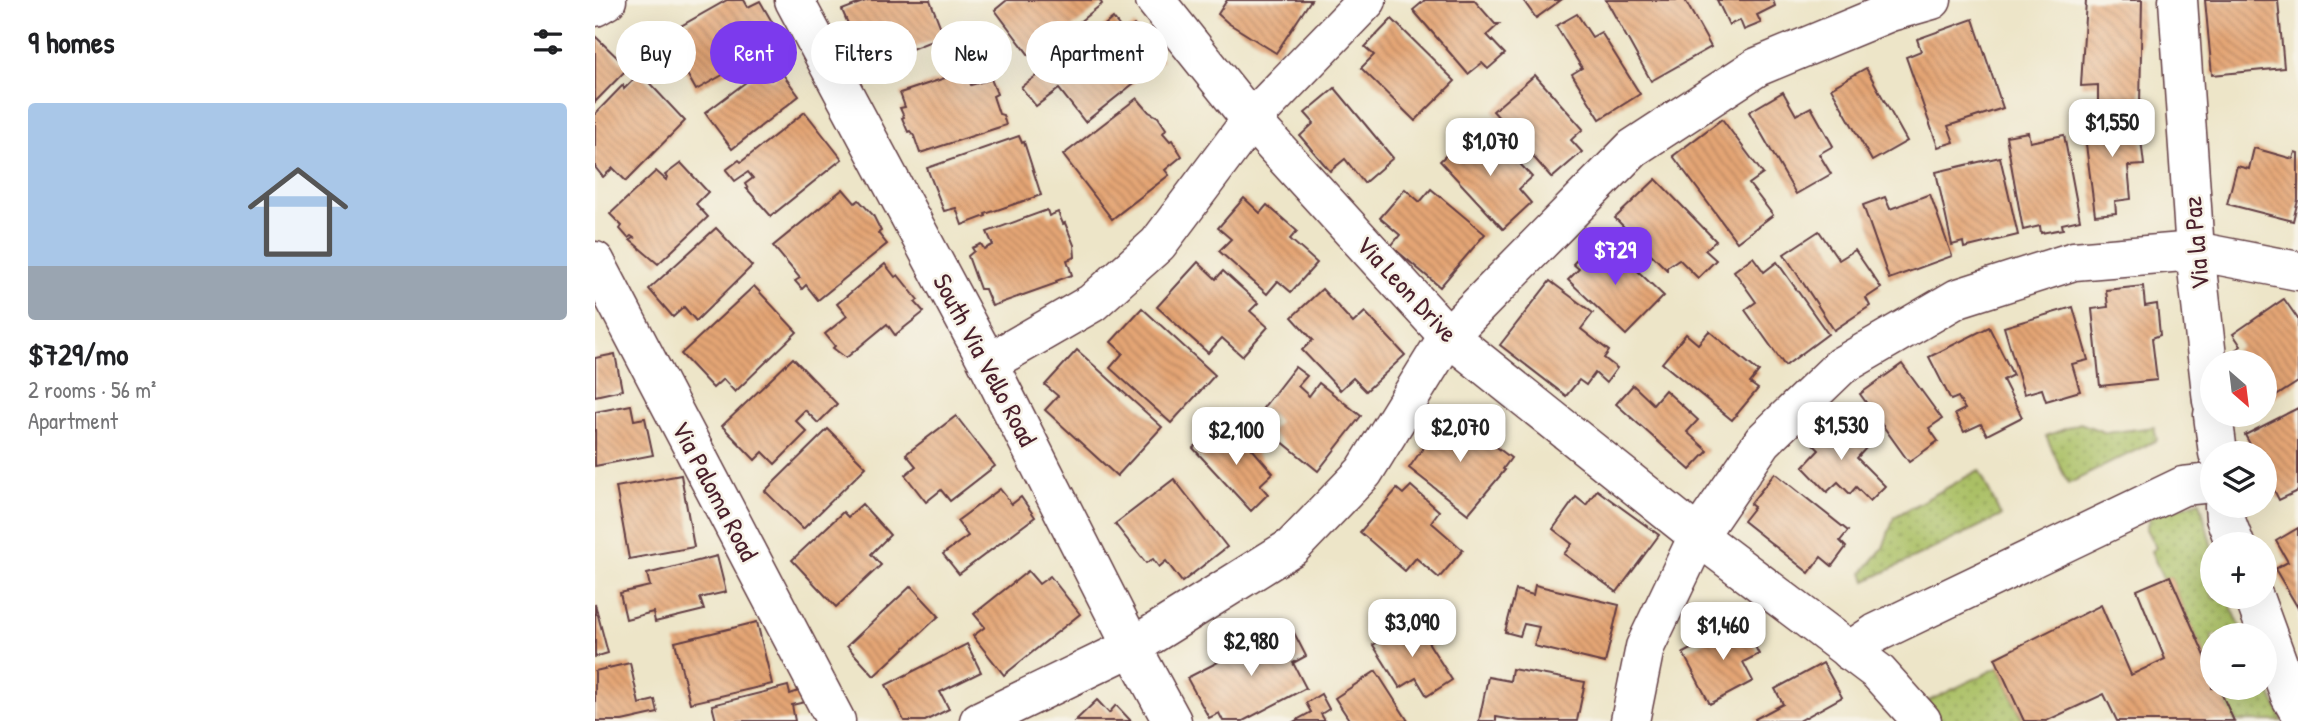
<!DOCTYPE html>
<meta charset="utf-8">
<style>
:root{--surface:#fff;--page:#f6f6f6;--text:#202124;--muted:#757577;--accent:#7c3aed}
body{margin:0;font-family:"Patrick Hand",sans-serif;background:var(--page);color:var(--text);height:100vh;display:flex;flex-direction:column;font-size:26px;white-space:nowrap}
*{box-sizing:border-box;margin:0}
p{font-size:23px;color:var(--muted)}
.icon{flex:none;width:38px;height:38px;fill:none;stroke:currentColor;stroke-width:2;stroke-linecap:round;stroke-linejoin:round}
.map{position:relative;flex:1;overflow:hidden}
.side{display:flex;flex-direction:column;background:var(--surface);width:595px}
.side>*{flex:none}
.guide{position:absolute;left:21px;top:21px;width:665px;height:63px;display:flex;gap:14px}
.needle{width:46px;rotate:152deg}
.fabs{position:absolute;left:1605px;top:350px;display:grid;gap:14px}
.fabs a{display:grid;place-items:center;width:77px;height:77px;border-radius:50%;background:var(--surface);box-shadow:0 7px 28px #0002;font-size:35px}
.price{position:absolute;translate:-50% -60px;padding:0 16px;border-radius:14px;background:#fff;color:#222;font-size:23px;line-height:46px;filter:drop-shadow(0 2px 4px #0008)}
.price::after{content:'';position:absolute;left:50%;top:42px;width:21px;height:16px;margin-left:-10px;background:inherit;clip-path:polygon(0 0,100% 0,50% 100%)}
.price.on{background:var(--accent);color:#fff}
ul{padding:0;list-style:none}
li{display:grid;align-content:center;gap:14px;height:371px;padding:0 28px}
li span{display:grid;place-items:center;height:217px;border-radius:7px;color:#555}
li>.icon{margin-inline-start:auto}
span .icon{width:126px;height:126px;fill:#fffc;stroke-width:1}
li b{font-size:30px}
h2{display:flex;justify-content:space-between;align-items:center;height:84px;padding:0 28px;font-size:30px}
.pill{padding:0 24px;border-radius:32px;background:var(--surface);box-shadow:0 7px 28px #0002;font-size:24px;line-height:63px}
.pill.on{background:var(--accent);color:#fff}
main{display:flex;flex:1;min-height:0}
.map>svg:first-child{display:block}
.park{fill:url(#park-dots);stroke:#7a7048;stroke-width:2}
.building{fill:url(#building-back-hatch)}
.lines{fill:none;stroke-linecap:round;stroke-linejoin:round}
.minor-casing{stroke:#623d43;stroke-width:41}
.minor{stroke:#fff;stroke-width:38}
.labels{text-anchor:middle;stroke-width:5;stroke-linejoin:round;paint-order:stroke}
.street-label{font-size:26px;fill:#4a1f2b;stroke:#f7f3e8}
</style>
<main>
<section class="side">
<h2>9 homes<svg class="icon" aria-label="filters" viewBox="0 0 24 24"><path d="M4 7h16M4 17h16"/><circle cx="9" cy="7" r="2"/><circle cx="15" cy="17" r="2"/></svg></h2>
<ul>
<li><span style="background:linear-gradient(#a9c7e8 75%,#9aa5b1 0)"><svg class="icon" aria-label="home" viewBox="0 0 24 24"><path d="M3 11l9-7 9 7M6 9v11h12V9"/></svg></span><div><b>$729/mo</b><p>2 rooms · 56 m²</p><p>Apartment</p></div></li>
</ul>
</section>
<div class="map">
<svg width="1703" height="721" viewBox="0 0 1703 721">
<defs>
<pattern id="park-dots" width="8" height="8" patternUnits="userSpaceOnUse" patternTransform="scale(1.75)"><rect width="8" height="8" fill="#aac065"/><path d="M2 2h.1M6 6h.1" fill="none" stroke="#8c9b53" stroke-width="1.8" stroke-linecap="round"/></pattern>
<pattern id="building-back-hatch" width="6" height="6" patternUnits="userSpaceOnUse" patternTransform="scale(1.75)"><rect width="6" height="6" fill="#e4a575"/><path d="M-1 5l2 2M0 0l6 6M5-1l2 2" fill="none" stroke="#bb8660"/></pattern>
</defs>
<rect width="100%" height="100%" fill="#f7f3e8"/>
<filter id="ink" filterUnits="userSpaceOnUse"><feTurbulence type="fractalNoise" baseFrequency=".0143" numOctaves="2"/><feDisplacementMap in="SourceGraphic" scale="14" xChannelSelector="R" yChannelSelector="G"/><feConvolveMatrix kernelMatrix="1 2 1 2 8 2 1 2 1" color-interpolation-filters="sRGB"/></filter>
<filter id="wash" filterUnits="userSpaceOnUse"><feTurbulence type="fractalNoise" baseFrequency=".00686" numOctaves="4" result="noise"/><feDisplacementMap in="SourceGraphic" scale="28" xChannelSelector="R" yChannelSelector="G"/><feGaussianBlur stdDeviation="1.57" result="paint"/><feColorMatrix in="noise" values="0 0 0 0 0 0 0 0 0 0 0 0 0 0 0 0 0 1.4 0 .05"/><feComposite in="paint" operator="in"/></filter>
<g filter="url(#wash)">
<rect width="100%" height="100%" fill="#ede5c8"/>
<g class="park">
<polygon points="1485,423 1511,433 1559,427 1562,440 1473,484 1451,436"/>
<polygon points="1384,470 1406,516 1271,581 1268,572 1288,548 1299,517"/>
<polygon points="1605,501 1617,548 1617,597 1632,597 1649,635 1617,635 1617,672 1575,577 1568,579 1556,551 1561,548 1551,529 1555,517"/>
<polygon points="1404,667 1428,721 1344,721 1329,703"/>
<polygon points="1670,681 1688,721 1639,721 1624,688 1670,688"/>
</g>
<g id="blocks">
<g class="building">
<polygon points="132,0 149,0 153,7 165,1 188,41 101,90 70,35"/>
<polygon points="273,0 335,0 349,36 272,67 247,10"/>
<polygon points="412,0 505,0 507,4 437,59 400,10"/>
<polygon points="632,0 716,0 681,53 633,23 623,14"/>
<polygon points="830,0 879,0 900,24 904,24 892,35 910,54 893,69 887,63 873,74 818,10"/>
<polygon points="928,0 966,0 941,18"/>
<polygon points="1011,0 1090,0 1116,47 1056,81"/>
<polygon points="1122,0 1178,0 1180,6 1162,15 1166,23 1149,30 1145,20 1134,25"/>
<polygon points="1491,0 1547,0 1545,104 1503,106 1503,85 1486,86"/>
<polygon points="1610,0 1683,0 1689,68 1617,75"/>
<polygon points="982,14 997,37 1006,32 1045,94 1005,119 977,74 987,68 961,26"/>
<polygon points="518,18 529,32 539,25 568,60 490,122 464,89 441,106 426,87 452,68 455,71"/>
<polygon points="797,19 860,81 820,121 766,68 779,55 770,47"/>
<polygon points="1378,19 1408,108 1353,126 1359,142 1343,147 1311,57 1326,51 1322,39"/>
<polygon points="0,36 33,68 0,102"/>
<polygon points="1271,68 1312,141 1277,161 1236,88"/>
<polygon points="167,70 176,80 187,73 204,96 137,149 110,113"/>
<polygon points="371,71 376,85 396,79 402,94 398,96 404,114 408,115 411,125 325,153 319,136 315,131 313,132 307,118 309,117 305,108 310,107 305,93"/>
<polygon points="45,73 90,121 31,181 18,168 8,177 0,167 0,114 28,85 29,89"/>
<polygon points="940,75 988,129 976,140 987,152 957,178 898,111"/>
<polygon points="740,88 798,158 769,183 750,159 735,171 705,136 719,123 710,113"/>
<polygon points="1188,92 1201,115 1216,107 1238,146 1224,154 1236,174 1201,194 1154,112"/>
<polygon points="542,98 554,112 563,117 571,129 568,133 575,141 577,140 587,156 570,170 574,175 517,219 468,155"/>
<polygon points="210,112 247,159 176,216 152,189 153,189 150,184 158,178 153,172 140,181 131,170 144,160 146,162"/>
<polygon points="1543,114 1549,165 1533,166 1536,199 1520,201 1521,213 1500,215 1488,121"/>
<polygon points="1127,119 1168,174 1154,184 1178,215 1142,242 1078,156"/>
<polygon points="877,131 897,154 907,144 937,177 924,189 936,203 908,229 845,161"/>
<polygon points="1433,132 1435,142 1469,135 1485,220 1467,224 1468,229 1446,233 1445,226 1428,230 1411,136"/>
<polygon points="424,136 427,143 429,142 446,195 390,214 391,216 367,225 361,208 349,211 332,168"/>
<polygon points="1659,148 1698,159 1700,152 1703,153 1703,200 1698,221 1632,204 1642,166 1654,169"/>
<polygon points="1405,157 1423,235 1369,248 1368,242 1357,245 1341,172"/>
<polygon points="86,163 113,192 101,204 113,217 63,264 35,240 39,238 36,236 33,238 25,229 27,226 15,214 61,171 71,180 72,177 70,175"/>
<polygon points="1061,179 1121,241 1110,250 1121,260 1103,278 1084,259 1072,267 1072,270 1020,218"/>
<polygon points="248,189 260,203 264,200 278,215 286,231 283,233 292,244 223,300 211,285 207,289 200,281 205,278 178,246"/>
<polygon points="810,189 825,202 836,189 890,234 845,287 796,246 805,235 785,218"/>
<polygon points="1335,194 1357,256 1294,279 1268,205 1290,197 1295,209"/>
<polygon points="649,198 665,213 672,205 702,231 695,239 722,263 696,292 683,281 672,294 624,251 636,239 623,228"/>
<polygon points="452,210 454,216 463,212 468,224 470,223 479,245 480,257 472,260 477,275 461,281 462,283 397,306 390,289 385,289 373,256 379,251 377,248 386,244 389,249 398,245 392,232"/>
<polygon points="121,228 157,266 101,321 89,307 78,317 54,289"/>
<polygon points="1224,231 1244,260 1260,250 1286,288 1271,298 1275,306 1239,330 1189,254"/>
<polygon points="1011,241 1069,296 1031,335 973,280 984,269 978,264 995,246 1001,251"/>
<polygon points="1158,257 1169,272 1182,262 1233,334 1190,366 1150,310 1161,302 1139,271"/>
<polygon points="603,262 621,279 628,271 663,303 655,311 673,327 647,356 627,338 613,353 562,307"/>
<polygon points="290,264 300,277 303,275 323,300 320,302 329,312 300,335 292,324 251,358 238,348 240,346 230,334 252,316 242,304"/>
<polygon points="955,281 998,313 986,329 1014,351 1009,358 1022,368 1011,383 1000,373 991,385 984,380 971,396 905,345"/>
<polygon points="159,286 202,332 140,392 128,379 118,388 86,354"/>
<polygon points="1548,286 1550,306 1562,304 1565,335 1557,338 1562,380 1505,386 1497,309 1513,307 1511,290"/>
<polygon points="727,289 758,323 770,312 810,355 771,391 758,378 745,390 707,350 718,340 697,317"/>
<polygon points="1689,299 1703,319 1703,382 1675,400 1670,392 1670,362 1649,362 1640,350 1646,346 1638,334"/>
<polygon points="1478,307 1493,360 1477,364 1485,391 1451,401 1447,389 1429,394 1409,327"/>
<polygon points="547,308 620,375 576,423 515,368 528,353 516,342"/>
<polygon points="1394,327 1418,375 1408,380 1427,417 1392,435 1386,424 1369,432 1360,414 1370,409 1363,397 1356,400 1334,357"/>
<polygon points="1114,331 1164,372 1155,383 1163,389 1137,420 1067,363 1091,334 1103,344"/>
<polygon points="482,350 567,427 522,476 450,410 463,396 450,385"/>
<polygon points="20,354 27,390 0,396 0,358"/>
<polygon points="198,358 242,404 223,423 210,410 200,420 212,432 180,464 168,452 160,460 127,426"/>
<polygon points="1307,364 1347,419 1334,428 1343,441 1314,462 1265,394"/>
<polygon points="700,367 712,376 703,386 714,396 724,383 766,416 723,471 675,432 684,421 668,408"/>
<polygon points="1038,385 1058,404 1070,390 1103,420 1092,432 1113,451 1095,470 1021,404"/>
<polygon points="36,405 39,420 50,418 58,455 0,466 0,412"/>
<polygon points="1703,408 1703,491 1684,500 1670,472 1670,453 1660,453 1650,435"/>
<polygon points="860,415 916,458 908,469 910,470 873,514 814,468 847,421 852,426"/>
<polygon points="361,416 400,466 355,501 346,490 331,502 310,475 321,466 311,454"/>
<polygon points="1227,422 1237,432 1247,423 1271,448 1262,458 1290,486 1275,501 1261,487 1255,494 1243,482 1232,492 1208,467 1224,450 1211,437"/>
<polygon points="233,429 271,467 208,529 170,491"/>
<polygon points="617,431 632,447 645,435 678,473 665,485 673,494 656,511 598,448"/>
<polygon points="1180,473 1253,531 1245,541 1251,547 1237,566 1226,557 1214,573 1148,521 1159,507 1155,504"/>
<polygon points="86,475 99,547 34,559 21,487"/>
<polygon points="579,479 632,547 587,582 571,561 564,567 558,559 551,563 520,524"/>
<polygon points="816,486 844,511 836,522 868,550 844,578 821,558 810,571 765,532 802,489 808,494"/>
<polygon points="405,489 417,504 426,497 440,517 364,574 348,554 373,536 362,521"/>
<polygon points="1002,490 1064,535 1022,592 969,554 977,544 958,529 981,497 991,505"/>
<polygon points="267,504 295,535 276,554 286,565 241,607 197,560 248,512 253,517"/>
<polygon points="1703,528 1703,608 1680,569 1693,562 1681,541"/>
<polygon points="122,556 131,592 105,598 109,610 60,622 58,612 31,619 25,593 55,586 52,574"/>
<polygon points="433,571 444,584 455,576 485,614 409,675 378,636 390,627 379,614"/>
<polygon points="1575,576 1617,672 1617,688 1624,688 1639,721 1522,721 1509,694 1451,721 1429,721 1400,658 1506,605 1536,675 1570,659 1542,590"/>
<polygon points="940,585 1024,605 1010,663 939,646 944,627 929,624 925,636 910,632 921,590 938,595"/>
<polygon points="316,586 344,616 279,676 252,646"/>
<polygon points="0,604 13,653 0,657"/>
<polygon points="819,620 857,680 832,696 821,678 805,688 778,645"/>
<polygon points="162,622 177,684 95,703 80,642"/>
<polygon points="1147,622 1164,654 1148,662 1158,681 1115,704 1088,653"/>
<polygon points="695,625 711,656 698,663 711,688 648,721 628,721 624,713 614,718 592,678"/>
<polygon points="372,644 386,672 345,692 354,709 330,721 309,721 291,685"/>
<polygon points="35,663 44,704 60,700 63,713 27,721 0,721 0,671"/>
<polygon points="1228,663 1247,697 1204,721 1161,721 1160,719 1188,704 1180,689"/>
<polygon points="917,669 990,682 982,721 925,721 901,717 901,721 884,721 893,677 915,681"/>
<polygon points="781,671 813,721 755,721 740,698"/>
<polygon points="193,686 195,694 207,690 210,702 197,705 200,721 121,721 117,705"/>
<polygon points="726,694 734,709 726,714 730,721 700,721 716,712 711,703"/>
<polygon points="502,700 514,713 521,705 536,721 480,721"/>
</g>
</g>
</g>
<g filter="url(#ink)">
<use href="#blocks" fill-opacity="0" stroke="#623d43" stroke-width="2"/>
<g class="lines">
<g class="minor-casing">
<g id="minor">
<polyline points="199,0 393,363 537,647 577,721"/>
<polyline points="560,0 656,120 853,336 1103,536 1283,672 1327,721"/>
<polyline points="1583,0 1600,251 1617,401"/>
<polyline points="0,7 12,0"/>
<polyline points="0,261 241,721"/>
<polyline points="393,363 497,303 563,244 656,120 772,0"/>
<polyline points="1618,415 1623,453"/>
<polyline points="1629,506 1630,518 1640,544"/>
<polyline points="1659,597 1695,696 1703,710"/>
<polyline points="1254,651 1281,633 1588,486 1617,483"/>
<polyline points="384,721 537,647 697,547 769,472 853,336 1038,148 1162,67 1295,12 1337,0"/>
<polyline points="1035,721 1050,647 1103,536 1168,441 1246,366 1363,298 1479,261 1600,251 1703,271"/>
</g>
</g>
<use href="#minor" class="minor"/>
</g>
</g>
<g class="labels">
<g class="street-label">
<text transform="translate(1601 243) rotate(-95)" y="9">Via la Paz</text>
<text transform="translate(812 289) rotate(47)" y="9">Via Leon Drive</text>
<text transform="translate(390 360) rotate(62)" y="9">South Via Vello Road</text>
<text transform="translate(120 491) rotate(62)" y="9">Via Paloma Road</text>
</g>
</g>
</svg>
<div class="fabs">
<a><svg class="needle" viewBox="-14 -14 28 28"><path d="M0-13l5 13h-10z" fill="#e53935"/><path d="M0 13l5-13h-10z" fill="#757577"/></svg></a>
<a><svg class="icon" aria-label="layers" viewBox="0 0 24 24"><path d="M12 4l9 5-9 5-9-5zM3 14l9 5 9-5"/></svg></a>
<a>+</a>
<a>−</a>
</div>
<b class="price" style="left:1517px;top:159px">$1,550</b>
<b class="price" style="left:895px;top:178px">$1,070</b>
<b class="price on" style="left:1020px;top:287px">$729</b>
<b class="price" style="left:1246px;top:462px">$1,530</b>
<b class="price" style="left:865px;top:464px">$2,070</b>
<b class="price" style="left:641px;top:467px">$2,100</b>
<b class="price" style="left:817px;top:659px">$3,090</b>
<b class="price" style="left:1128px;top:662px">$1,460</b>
<b class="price" style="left:656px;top:678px">$2,980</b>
<div class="guide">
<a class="pill">Buy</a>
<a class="pill on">Rent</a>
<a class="pill">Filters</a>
<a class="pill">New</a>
<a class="pill">Apartment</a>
</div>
</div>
</main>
